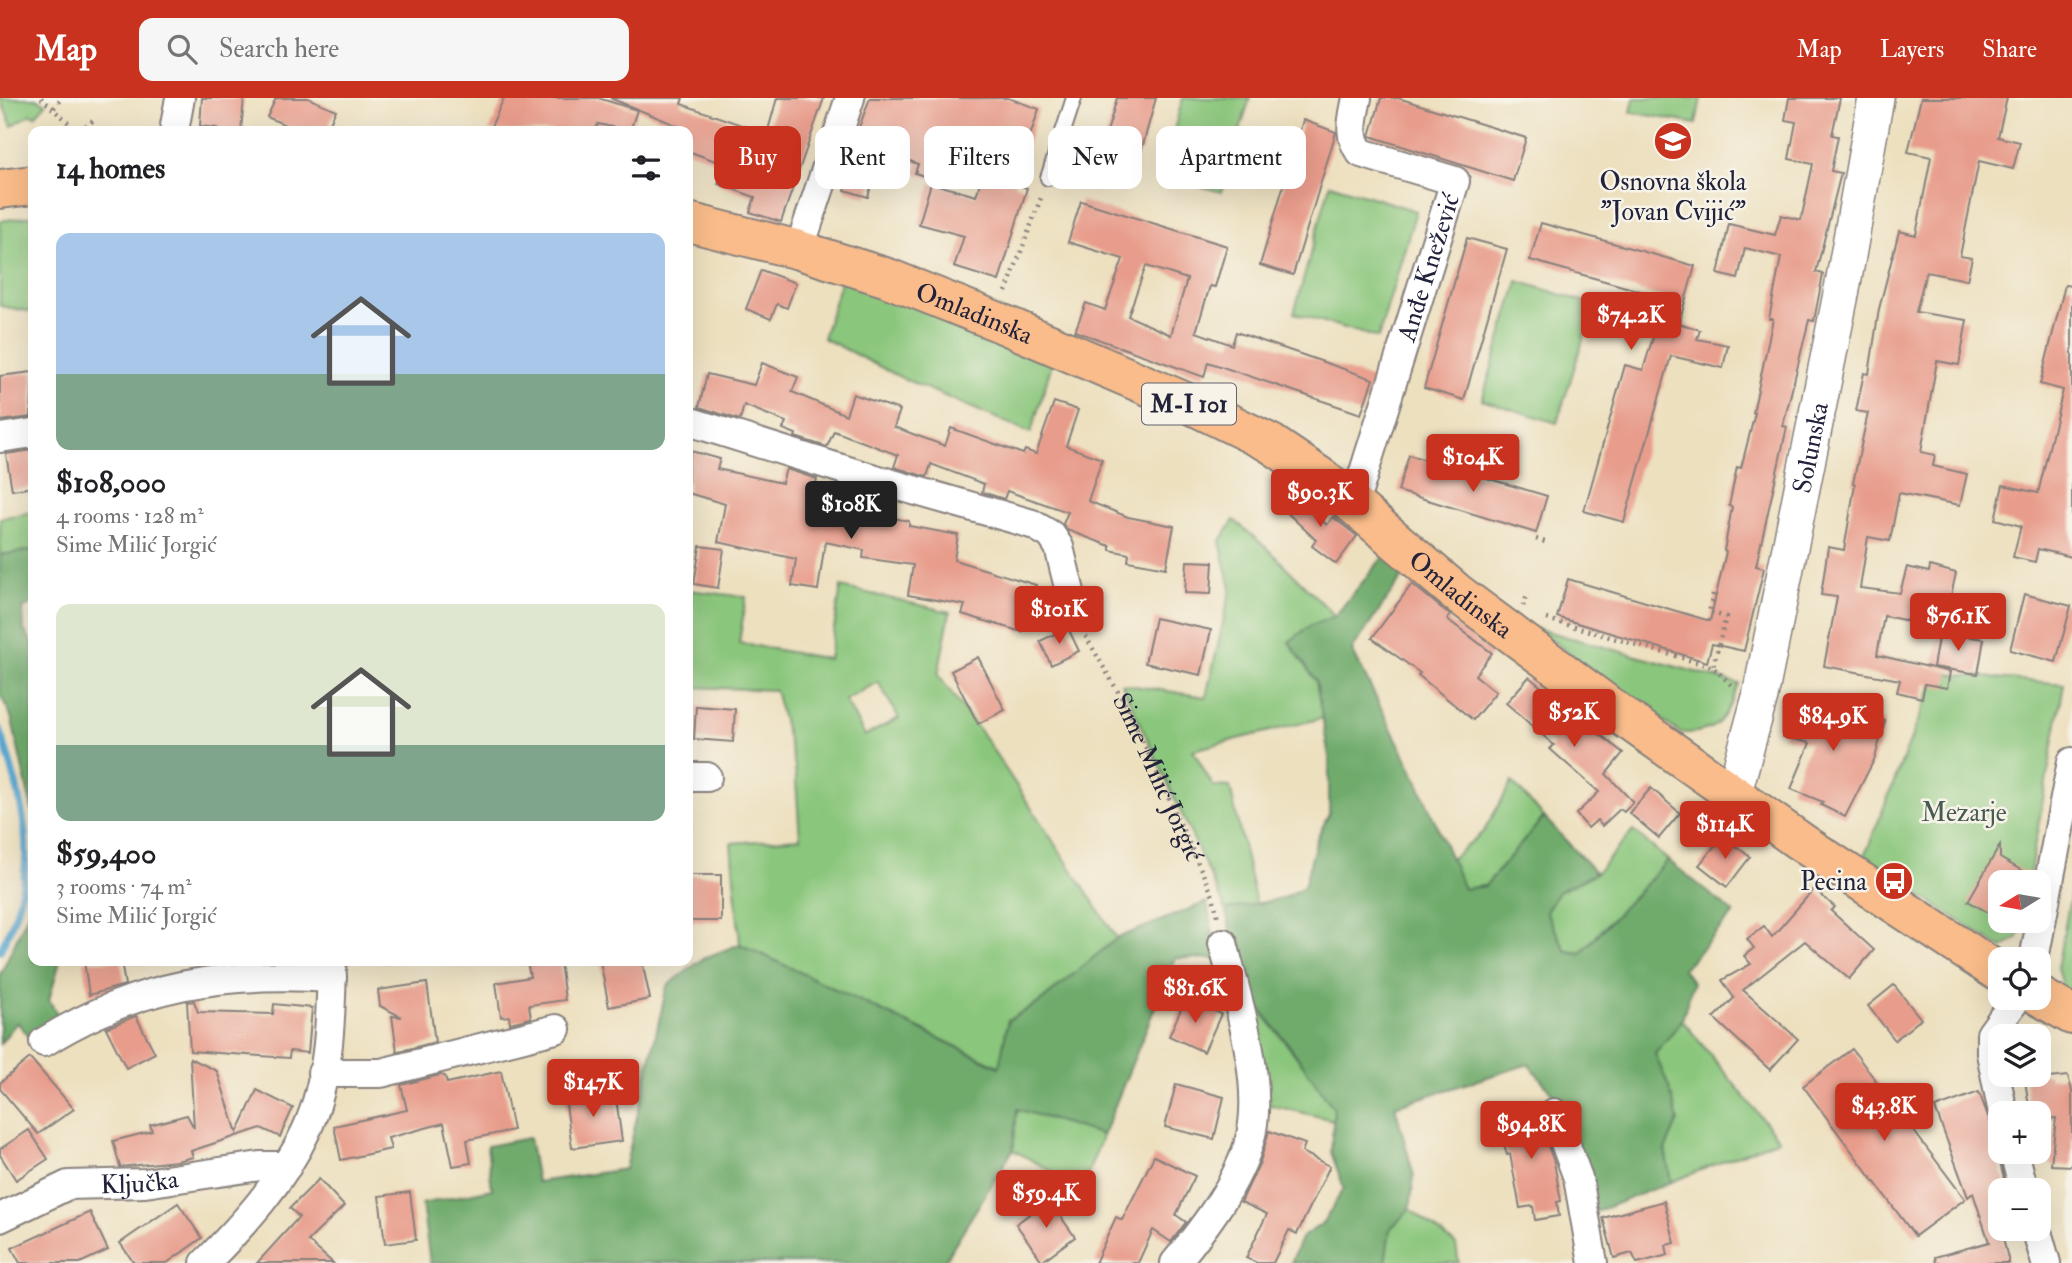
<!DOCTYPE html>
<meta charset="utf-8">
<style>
:root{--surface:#fff;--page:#f6f6f6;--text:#202124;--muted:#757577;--accent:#c8321e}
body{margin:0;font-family:"IM FELL Double Pica",serif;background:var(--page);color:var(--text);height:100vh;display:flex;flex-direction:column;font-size:26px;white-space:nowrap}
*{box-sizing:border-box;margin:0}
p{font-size:23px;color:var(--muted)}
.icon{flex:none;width:38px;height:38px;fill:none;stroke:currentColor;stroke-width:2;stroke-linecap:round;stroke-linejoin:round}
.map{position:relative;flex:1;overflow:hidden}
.side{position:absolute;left:28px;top:28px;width:665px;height:840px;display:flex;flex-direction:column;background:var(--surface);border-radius:14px;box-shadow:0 7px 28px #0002}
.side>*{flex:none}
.hud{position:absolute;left:714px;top:28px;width:665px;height:63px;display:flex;gap:14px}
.needle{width:46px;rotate:259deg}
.buttons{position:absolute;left:1988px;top:772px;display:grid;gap:14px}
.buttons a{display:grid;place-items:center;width:63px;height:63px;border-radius:14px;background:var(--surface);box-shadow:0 7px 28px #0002;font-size:35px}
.price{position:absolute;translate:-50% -60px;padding:0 16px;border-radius:7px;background:var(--accent);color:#fff;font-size:23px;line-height:46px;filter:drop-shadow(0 2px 4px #0008)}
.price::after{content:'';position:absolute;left:50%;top:42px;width:21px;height:16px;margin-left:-10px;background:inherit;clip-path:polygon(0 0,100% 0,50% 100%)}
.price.current{background:#222;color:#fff}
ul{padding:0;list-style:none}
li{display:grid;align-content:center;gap:14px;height:371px;padding:0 28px}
li span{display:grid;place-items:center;height:217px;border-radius:14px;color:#555}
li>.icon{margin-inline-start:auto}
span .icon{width:126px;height:126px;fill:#fffc;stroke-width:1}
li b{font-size:30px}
h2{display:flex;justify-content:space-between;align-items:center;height:84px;padding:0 28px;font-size:30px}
.chip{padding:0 24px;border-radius:14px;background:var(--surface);box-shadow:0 7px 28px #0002;font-size:24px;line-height:63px}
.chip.current{background:var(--accent);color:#fff}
header{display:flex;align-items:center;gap:42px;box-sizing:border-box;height:98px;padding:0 35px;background:var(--accent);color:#fff}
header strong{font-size:33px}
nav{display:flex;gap:38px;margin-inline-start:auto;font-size:24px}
.search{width:490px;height:63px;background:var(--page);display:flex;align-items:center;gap:18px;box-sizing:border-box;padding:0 24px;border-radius:14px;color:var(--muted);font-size:26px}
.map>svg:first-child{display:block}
.green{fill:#8ac67c;stroke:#56745c;stroke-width:2;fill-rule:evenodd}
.forest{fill:#6fab6c;stroke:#486654;stroke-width:2}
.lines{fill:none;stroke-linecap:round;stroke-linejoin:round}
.stream{stroke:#56a5cf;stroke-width:7}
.building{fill:#e89c8b;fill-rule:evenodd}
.service-casing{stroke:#88817d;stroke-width:18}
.minor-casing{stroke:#88817d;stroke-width:32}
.tertiary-casing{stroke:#88817d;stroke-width:38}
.primary-casing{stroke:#88817d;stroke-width:42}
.path{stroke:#88817d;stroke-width:4.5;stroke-dasharray:2 5;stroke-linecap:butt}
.service{stroke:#fff;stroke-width:14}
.minor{stroke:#fff;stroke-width:28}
.tertiary{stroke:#fff;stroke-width:35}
.primary{stroke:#f9bc8a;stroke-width:38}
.labels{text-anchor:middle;stroke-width:5;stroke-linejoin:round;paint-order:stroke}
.shield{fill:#f7f3e8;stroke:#62616f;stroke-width:2}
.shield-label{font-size:24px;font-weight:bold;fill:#22223b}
.poi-label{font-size:26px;fill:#22223b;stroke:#f7f3e8}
.street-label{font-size:26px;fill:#22223b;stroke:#f7f3e8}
.park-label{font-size:26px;fill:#465b52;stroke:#f7f3e8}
</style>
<header>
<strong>Map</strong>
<div class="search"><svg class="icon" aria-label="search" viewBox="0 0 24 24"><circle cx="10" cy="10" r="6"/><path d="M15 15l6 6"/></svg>Search here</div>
<nav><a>Map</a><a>Layers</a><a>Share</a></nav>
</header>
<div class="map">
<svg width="2072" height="1165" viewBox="0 0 2072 1165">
<rect width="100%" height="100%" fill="#f7f3e8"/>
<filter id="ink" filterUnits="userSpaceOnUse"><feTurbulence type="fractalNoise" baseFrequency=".0143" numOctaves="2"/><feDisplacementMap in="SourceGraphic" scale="14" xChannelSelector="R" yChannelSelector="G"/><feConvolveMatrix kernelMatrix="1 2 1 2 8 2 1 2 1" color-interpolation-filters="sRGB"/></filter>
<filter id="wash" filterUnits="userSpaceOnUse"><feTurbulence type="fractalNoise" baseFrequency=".00686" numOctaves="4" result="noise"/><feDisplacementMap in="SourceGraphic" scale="28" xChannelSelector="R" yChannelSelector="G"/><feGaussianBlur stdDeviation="1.57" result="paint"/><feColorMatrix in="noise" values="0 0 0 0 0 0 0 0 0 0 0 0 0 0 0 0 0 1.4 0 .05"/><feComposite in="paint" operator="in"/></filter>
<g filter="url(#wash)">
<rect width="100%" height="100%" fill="#ede0bf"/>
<g class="green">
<polygon points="0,0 36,0 46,6 35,18 31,16 12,28"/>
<polygon points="1183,0 1250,0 1221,94 1161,77"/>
<polygon points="1634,0 1701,0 1696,26 1631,14"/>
<polygon points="1330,86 1416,113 1378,240 1294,215"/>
<polygon points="33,118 33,214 0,208 0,123"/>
<polygon points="842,180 1053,262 1031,335 902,280 823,240"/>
<polygon points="1518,183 1594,207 1557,325 1482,302"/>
<polygon points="33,414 33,452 0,457 0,420"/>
<polygon points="1234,422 1267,450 1335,518 1311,528 1289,544 1316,583 1323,620 1193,652 1213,688 1230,689 1256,806 1226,812 1122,586 1206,599 1231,490 1220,444"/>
<path d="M841,489L950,514L938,577L985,640L1117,840L1039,905L1008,922L1000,969L740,846L731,745L800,740L795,669L775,592L688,589V492L746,499L739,545L829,561ZM878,584L899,620L865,638L845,602Z"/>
<path d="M1535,530L1739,586C1724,621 1721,635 1680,635Z"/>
<polygon points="1937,575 2064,586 2028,784 2000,784 2000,822 2021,823 2018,840 2002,850 1887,776 1865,757"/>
<polygon points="1512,684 1544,719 1485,788 1464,791 1449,763 1484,733"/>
<polygon points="1633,733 1668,762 1580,855 1566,853 1545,814 1558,794 1596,775"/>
<polygon points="2072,789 2072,893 2062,888 2057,870"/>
<polygon points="1249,898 1314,981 1334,1011 1333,1022 1262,1005"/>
<polygon points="1682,922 1779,1041 1671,1084 1665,1052 1677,1023 1655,956"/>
<polygon points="1017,1011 1103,1037 1082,1090 1013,1052"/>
<polygon points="1410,1111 1456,1147 1459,1165 1385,1165 1389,1131"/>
</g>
<g class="forest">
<polygon points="33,452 33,505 23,511 24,532 33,545 33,717 11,618 0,596 0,457"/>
<polygon points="1383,459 1405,475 1352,552 1416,680 1464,791 1485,788 1544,719 1596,775 1558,794 1546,814 1566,853 1581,855 1668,762 1734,815 1683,871 1693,885 1682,922 1655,956 1670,991 1678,1023 1665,1052 1671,1084 1596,1114 1558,1003 1529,966 1395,1008 1414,1078 1410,1111 1390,1131 1385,1165 1291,1165 1301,1140 1323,1125 1344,1090 1331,1054 1334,1011 1289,947 1249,898 1237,867 1226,812 1283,800 1304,789 1317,740 1329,716 1329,659 1316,583 1289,544 1311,527 1335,518"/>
<polygon points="33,786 33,863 60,863 49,902 60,921 31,941 17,924 0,946 0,877 28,816"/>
<polygon points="1207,804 1217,861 1175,860 1103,1037 1017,1011 1013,1052 943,1165 430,1165 422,1106 492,1091 487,1048 529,1040 537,1084 625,1071 667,888 704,860 740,846 999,969 1008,922 1039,905 1117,840"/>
</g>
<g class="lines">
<path class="stream" d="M0,631C26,714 42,771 0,853"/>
</g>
<g id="blocks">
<g class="building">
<polygon points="202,0 244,0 241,33 217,33 218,30 200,28"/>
<polygon points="276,0 308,0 336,12 326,33 299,33 267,19"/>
<polygon points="504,0 598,0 637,12 630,33 598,26 595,33 489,33"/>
<polygon points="610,0 683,0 681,6 767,36 777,0 824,0 781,124 750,114 755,99 718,86 724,66 688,53 688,33 680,33 681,29"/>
<polygon points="870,0 1008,0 1039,11 1014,86 1027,90 999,183 954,169 964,138 919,126 931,85 976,98 992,46 953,33 936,82 915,75 918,66 881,52 868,99 845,92 858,44 854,43"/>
<polygon points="1117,0 1156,0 1141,54 1104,44"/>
<polygon points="1381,0 1398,0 1526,40 1513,83 1370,38"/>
<polygon points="1789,0 1840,0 1832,37 1838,38 1831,73 1841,75 1816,174 1823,176 1814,223 1809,222 1783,328 1787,329 1756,468 1764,470 1744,553 1712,546 1707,564 1557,519 1568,481 1710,523 1726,454 1724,453 1732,409 1729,408 1737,369 1741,370 1755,315 1753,315 1773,221 1769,221 1781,159 1745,150 1738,181 1718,176 1729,126 1775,137 1781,117 1801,122 1813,66 1789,61 1796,24 1785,22"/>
<polygon points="1921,0 2007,0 1998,39 2020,44 2013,71 1979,63 1960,158 1972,160 1967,182 1926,174 1916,214 1967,222 1959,267 1937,263 1921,354 1935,357 1933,368 1967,376 1960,407 1899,395 1890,443 1868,439 1860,490 1900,495 1907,469 1929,474 1930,468 1956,475 1944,530 1884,518 1877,557 1950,574 1947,590 1925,586 1922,600 1897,594 1900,582 1824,568 1837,499 1821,497 1828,449 1844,452 1855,386 1853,385 1868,315 1856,313 1864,275 1869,276 1879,211 1899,133 1916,137 1931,59 1908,54"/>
<polygon points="1303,22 1336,34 1293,177 1260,167"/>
<path d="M1081,103L1227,148L1215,189L1210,188L1196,234L1232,247L1236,234L1373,281L1361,316L1208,264L1204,279L1075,233L1086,205L1105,212L1123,161L1068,144ZM1146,168L1187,181L1171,237L1128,218Z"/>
<polygon points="1541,125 1695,168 1679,225 1700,232 1697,241 1728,247 1723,270 1671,258 1624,424 1584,413 1625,267 1643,272 1665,200 1530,162"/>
<polygon points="1467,140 1507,151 1464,302 1424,290"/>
<polygon points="761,172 796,185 787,210 777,206 771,221 746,211"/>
<polygon points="2065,187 2072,188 2072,459 2038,451 2035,464 2013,459 2021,428 1995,421 2003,387 2038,395 2063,292 2040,286"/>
<polygon points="762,265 798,279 792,294 846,317 853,296 900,312 894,329 945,348 951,330 1023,356 1025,352 1036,356 1054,304 1078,312 1066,348 1102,361 1088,403 1128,419 1174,428 1166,470 1128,463 1129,456 1110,452 1110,448 1067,432 1063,426 1068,414 1007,393 1004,401 982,394 984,386 931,366 927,379 894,369 898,357 834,333 827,349 795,339 796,336 783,331 786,324 744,307 740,322 699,309 707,276 754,287"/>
<polygon points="33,274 31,319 0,323 0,278"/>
<polygon points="33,352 33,389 12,392 6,356"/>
<polygon points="691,353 720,361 717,371 782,385 786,371 817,381 811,405 909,423 909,428 958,437 954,462 1036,487 1022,534 962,516 965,507 908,497 913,467 863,460 864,452 825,444 818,492 792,488 796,461 718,444 725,406 688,395 688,365"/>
<polygon points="1409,357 1547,398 1536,435 1398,393"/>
<polygon points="1292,394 1327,427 1333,419 1357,438 1336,466 1312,448 1316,442 1280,408"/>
<polygon points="700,448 724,451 718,490 694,486"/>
<polygon points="1187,463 1213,464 1211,496 1185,495"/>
<polygon points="1412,486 1450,517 1447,521 1492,555 1475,577 1496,594 1473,622 1418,577 1420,575 1372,540"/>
<polygon points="2024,496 2071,508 2056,564 2010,552"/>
<polygon points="1155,520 1211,532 1201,577 1145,565"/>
<polygon points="1068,530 1079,553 1051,567 1040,543"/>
<polygon points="1939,534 1984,541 1978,576 1933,569"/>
<polygon points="978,559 1005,612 978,626 951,573"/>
<polygon points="1529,579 1623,655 1606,676 1633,704 1624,714 1620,711 1602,728 1597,722 1588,730 1576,716 1599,694 1550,651 1554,647 1506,605"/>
<polygon points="1791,602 1885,623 1875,660 1845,719 1821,707 1823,704 1791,691 1810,645 1783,639"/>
<polygon points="696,608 735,611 733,644 694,641"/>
<polygon points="1651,690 1680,715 1659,740 1629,715"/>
<polygon points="1723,738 1750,759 1727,789 1699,767"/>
<polygon points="2000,747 2000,760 2033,779 2032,784 2000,784 2000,821 1968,803"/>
<rect x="688" y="777" width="33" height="46"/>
<polygon points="1814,791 1835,809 1831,813 1874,852 1849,881 1805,843 1743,892 1798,941 1770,972 1714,920 1734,900 1722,882 1751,866 1744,858 1754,850 1747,841 1764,828 1772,839"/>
<polygon points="84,863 121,863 125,887 89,897"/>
<polygon points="527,863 560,863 565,902 529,907 531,920 510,925 509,918 501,919 496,885 530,879"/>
<polygon points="600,863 642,863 650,901 609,909"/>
<polygon points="427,885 435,944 397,954 392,918 402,919 380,908 378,892"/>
<polygon points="1894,887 1921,921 1895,942 1868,908"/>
<polygon points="1186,900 1221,916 1204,954 1169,938"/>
<polygon points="194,903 198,914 273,916 274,906 312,910 308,955 290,953 289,960 190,953 187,904"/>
<polygon points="136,918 155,955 126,970 106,930"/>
<polygon points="1852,951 1965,1101 1915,1138 1803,988"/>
<polygon points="30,960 74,1011 38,1036 0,991 0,985"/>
<polygon points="190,960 217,973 237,1035 257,992 293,1010 280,1039 261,1030 191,1053 193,1059 177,1063 120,1069 113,1043 152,1033 150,1027 187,1017 194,1030"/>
<polygon points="501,973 513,1032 467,1042 471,1065 453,1068 444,1025 388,1040 391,1051 341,1062 334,1028 407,1012 401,987 440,977 445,978 447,985"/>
<polygon points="2024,976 2048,976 2049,980 2068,978 2072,993 2072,1068 2051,1067 2056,1020 2039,1022 2039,1015 2030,1015"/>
<polygon points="1176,986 1224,999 1214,1041 1165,1029"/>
<polygon points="615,993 622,1043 572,1050 565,999"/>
<polygon points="1979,994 1999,1048 1998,1058 2007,1092 2000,1092 2000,1141 2003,1140 2009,1165 1936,1165 1935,1159 1989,1144 1973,1095 1968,1099 1935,1010"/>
<polygon points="1538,1005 1538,1021 1554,1064 1561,1103 1557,1104 1559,1118 1535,1122 1533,1108 1520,1110 1510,1056 1507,1057 1496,1017"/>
<polygon points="29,1032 48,1061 16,1082 0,1057 0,1051"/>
<polygon points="1269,1033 1305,1046 1302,1054 1330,1068 1297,1136 1289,1132 1273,1165 1257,1165 1246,1160 1267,1116 1241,1104 1260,1064"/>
<polygon points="1154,1058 1195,1078 1176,1117 1186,1124 1171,1144 1153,1132 1138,1165 1095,1165 1116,1119 1122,1122"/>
<polygon points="319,1081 344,1108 308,1143 333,1165 257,1165 299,1119 290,1110"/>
<polygon points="410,1094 416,1142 385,1146 379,1098"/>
<polygon points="1049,1102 1075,1139 1042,1163 1016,1126"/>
<polygon points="1664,1103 1675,1145 1666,1147 1668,1157 1637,1165 1632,1155 1614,1160 1603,1120"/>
<polygon points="178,1105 202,1140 167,1165 134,1165 120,1145"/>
<polygon points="90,1114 108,1152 80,1165 20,1165 12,1150"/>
</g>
</g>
</g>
<g filter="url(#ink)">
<use href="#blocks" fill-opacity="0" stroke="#88817d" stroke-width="2"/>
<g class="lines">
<g class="service-casing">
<polyline id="service" points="1048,80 1074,0"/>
</g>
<g class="minor-casing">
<g id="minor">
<polyline points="174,33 180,0"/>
<polyline points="799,152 850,0"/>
<polyline points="688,323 861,377 1032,426 1051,437 1059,449 1074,510"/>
<polyline points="0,340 33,335"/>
<path id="s2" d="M1354,406L1455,83L1361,55C1347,38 1353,20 1357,0"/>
<polyline points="688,679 707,679"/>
<polyline points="2034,861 2072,664"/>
<path d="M44,944C137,886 224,873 332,880"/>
<polyline points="322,975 381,975 556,931"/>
<polyline points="1554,1015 1578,1080 1593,1165"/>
<polyline points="2003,1015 1991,955 1991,936 2017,900"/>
<polyline points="2014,1054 2024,1092"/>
<path id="s3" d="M0,1120L68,1087L145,1085L260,1068H287"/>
<polyline points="2036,1130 2046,1165"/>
<path d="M205,1165C244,1126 283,1083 306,1033C330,982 331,917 332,863"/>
<path d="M1175,1165C1204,1130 1238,1086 1250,1041C1265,986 1237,900 1223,845"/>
</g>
</g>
<g class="tertiary-casing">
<g id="tertiary">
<path id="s4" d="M1733,698L1760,599L1843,186L1876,0"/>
</g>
</g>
<g class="primary-casing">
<g id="primary">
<polyline points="0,91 33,87"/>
<path id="s5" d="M688,124L799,152L888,180L996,223L1188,305L1270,345L1322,380L1457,495L1621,617L1801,744L2000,875"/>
<polyline points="2039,898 2072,917"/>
</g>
</g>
<g class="path">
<polyline points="41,0 77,33"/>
<polyline points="54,10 62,0"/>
<polyline points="80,33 95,21"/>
<polyline points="1006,194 1042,97"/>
<polyline points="1536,441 1545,444"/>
<polyline points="1713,496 1709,514 1726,519 1713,569"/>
<polyline points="1523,508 1528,495"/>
<polyline points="1547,521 1713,569 1733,589"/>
<path id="s1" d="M1082,532L1128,611L1213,798L1218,820"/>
</g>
<use href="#service" class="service"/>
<use href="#minor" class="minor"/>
<use href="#tertiary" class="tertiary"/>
<use href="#primary" class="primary"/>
</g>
</g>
<defs>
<g id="school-disc" transform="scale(2.0125)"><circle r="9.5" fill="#c8321e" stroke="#f7f3e8"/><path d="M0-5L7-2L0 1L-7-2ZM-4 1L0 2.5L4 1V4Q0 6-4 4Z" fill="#fff"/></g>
<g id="bus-disc" transform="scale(2.0125)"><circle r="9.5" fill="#c8321e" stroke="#f7f3e8"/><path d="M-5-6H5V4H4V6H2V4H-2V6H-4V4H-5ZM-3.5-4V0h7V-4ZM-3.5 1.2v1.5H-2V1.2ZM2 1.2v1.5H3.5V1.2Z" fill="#fff"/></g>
</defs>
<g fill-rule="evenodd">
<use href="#school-disc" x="1673" y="43"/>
<use href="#bus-disc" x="1894" y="783"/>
</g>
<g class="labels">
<rect class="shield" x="1142" y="285.5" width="94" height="41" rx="5"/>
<g class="shield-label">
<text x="1189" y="314">M-I 101</text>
</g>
<g class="poi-label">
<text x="1673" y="92">Osnovna škola<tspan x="1673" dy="30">"Jovan Cvijić"</tspan></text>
<text x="1867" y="792" text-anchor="end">Pecina</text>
</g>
<g class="street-label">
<text dy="9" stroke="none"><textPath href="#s2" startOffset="248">Anđe Knežević</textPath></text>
<text dy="9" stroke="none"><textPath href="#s5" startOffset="301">Omladinska</textPath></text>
<text dy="9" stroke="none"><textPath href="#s4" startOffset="357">Solunska</textPath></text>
<text dy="9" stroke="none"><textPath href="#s5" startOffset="868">Omladinska</textPath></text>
<text dy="9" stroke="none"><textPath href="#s1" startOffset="166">Sime Milić Jorgić</textPath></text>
<text dy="9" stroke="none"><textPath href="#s3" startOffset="147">Ključka</textPath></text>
</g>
<g class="park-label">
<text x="1964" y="723">Mezarje</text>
</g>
</g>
</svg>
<div class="buttons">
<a><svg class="needle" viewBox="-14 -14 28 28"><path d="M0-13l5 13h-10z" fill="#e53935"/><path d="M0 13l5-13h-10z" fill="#757577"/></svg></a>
<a><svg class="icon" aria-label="locate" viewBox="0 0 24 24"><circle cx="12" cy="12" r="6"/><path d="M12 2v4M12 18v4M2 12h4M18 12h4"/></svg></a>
<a><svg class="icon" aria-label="layers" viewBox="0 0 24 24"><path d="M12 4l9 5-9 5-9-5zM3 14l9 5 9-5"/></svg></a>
<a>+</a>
<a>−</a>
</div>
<b class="price" style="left:1631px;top:254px">$74.2K</b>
<b class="price" style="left:1473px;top:396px">$104K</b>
<b class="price" style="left:1320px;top:431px">$90.3K</b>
<b class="price current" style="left:851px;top:443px">$108K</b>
<b class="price" style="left:1059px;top:548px">$101K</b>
<b class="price" style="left:1958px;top:555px">$76.1K</b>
<b class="price" style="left:1574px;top:651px">$52K</b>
<b class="price" style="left:1833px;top:655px">$84.9K</b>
<b class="price" style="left:1725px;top:763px">$114K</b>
<b class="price" style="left:1195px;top:927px">$81.6K</b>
<b class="price" style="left:593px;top:1021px">$147K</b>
<b class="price" style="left:1884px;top:1045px">$43.8K</b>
<b class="price" style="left:1531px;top:1063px">$94.8K</b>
<b class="price" style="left:1046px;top:1132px">$59.4K</b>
<div class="hud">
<a class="chip current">Buy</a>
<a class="chip">Rent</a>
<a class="chip">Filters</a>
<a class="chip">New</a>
<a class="chip">Apartment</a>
</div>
<section class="side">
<h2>14 homes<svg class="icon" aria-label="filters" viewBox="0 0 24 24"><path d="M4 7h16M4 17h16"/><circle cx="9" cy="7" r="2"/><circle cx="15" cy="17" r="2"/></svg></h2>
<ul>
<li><span style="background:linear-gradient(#a9c7e8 65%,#7fa58c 0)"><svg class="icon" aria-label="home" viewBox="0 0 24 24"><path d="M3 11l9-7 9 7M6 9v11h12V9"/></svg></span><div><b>$108,000</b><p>4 rooms · 128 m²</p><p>Sime Milić Jorgić</p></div></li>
<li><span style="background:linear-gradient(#dfe7d0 65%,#7fa58c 0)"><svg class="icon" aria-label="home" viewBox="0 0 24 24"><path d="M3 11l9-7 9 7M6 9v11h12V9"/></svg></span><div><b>$59,400</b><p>3 rooms · 74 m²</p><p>Sime Milić Jorgić</p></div></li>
</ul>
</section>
</div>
